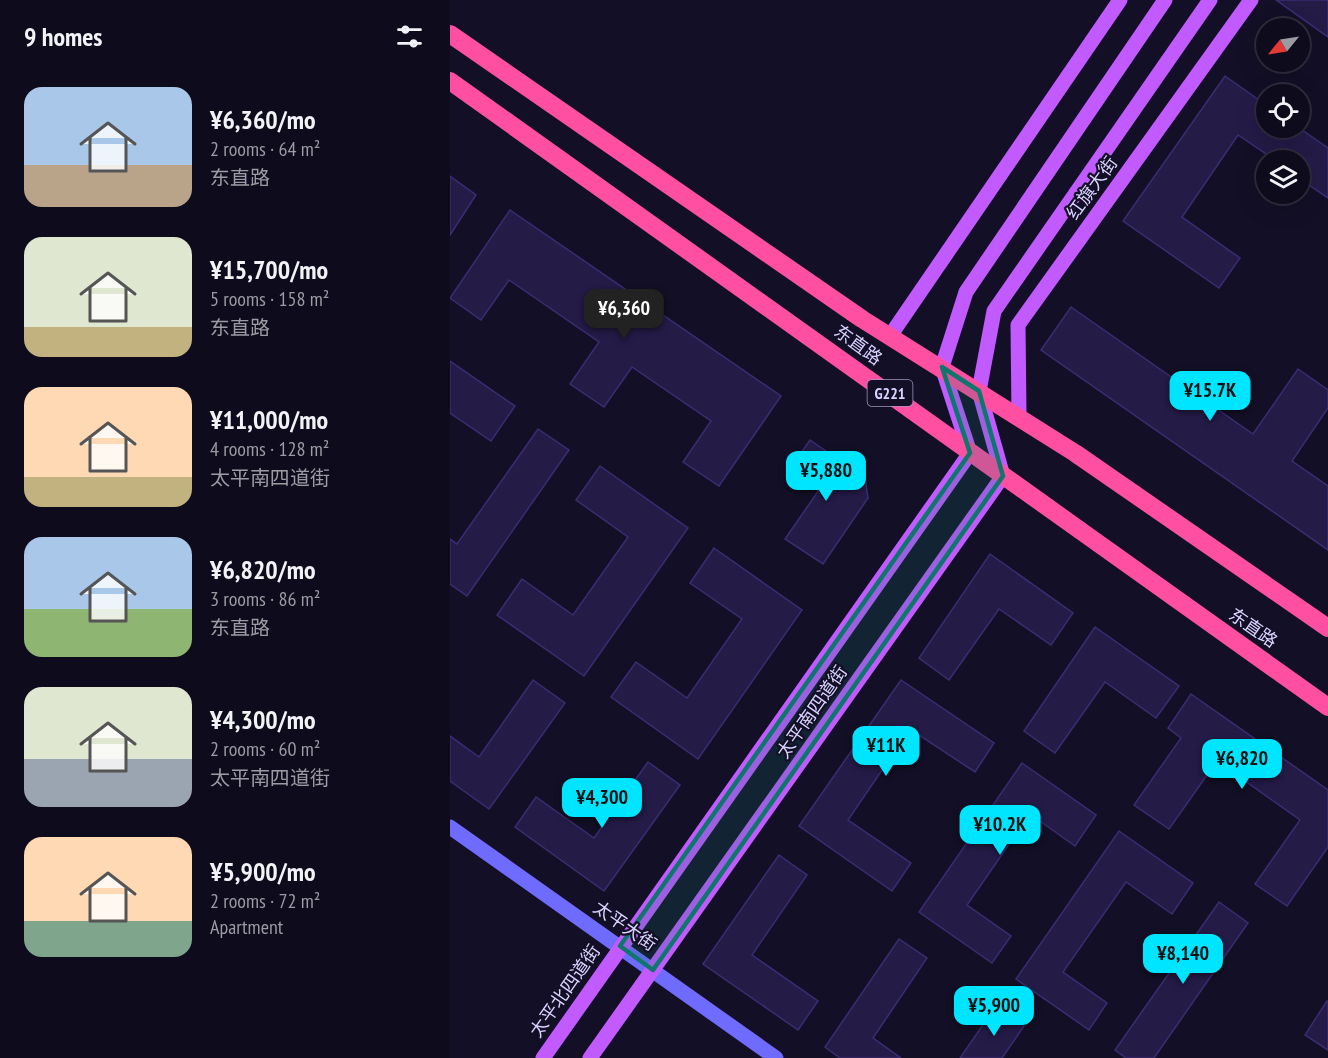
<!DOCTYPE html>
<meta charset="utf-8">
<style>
:root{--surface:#0e0b1c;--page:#1c1929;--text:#f1f3f6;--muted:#9b9ba3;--line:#2e2b3b;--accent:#00e5ff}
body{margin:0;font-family:"PT Sans Narrow","Noto Sans SC",sans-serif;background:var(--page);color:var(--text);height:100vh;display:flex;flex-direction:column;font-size:22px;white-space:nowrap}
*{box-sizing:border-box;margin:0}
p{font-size:20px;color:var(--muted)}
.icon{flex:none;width:33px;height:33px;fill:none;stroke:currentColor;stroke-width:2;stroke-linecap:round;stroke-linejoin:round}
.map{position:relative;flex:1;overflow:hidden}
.side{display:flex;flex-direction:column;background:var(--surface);width:450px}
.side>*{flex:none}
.needle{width:39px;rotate:240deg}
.buttons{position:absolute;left:806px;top:18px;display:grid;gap:12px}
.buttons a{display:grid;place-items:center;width:54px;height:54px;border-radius:50%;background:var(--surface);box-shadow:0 6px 24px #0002,0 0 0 2px var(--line);font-size:30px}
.price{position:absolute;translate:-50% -51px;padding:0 14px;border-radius:12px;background:var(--accent);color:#111;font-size:20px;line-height:39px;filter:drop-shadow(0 2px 3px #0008)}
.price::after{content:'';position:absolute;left:50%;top:36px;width:18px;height:14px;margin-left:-9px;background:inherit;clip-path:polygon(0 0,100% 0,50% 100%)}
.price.current{background:#222;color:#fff}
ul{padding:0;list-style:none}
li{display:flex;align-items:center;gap:18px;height:150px;padding:0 24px}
li span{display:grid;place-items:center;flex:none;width:168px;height:120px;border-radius:18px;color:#555}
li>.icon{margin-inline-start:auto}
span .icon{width:72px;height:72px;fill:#fffc;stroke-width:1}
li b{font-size:26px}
h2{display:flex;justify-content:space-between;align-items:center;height:72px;padding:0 24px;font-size:26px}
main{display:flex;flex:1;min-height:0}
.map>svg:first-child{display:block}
.building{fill:#241b47;stroke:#3b2d73;stroke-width:1.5}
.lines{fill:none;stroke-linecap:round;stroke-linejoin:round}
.secondary{stroke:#6f6bff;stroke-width:15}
.primary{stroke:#c25bff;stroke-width:15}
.highway{stroke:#ff4fa3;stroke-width:18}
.marked{fill:#0f766e;fill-opacity:0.2;stroke:#0f766e;stroke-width:4.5;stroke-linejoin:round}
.labels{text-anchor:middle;stroke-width:4.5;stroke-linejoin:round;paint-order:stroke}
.shield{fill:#130f26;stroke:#9e99be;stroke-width:1.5}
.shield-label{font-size:16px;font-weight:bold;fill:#d9d4ff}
.street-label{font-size:18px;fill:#d9d4ff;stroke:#130f26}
</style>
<main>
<section class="side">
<h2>9 homes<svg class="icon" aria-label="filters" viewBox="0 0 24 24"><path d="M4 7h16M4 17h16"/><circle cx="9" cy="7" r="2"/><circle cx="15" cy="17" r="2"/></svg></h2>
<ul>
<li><span style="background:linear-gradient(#a9c7e8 65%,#b9a48a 0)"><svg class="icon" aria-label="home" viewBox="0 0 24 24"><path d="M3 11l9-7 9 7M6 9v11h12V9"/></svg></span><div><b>¥6,360/mo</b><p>2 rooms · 64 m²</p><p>东直路</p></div></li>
<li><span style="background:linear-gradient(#dfe7d0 75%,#c2b280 0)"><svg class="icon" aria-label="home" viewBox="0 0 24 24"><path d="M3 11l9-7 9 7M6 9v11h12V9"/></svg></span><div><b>¥15,700/mo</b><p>5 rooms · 158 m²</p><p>东直路</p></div></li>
<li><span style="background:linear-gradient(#ffd9b3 75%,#c2b280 0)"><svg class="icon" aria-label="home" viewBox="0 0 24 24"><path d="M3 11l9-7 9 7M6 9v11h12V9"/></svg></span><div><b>¥11,000/mo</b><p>4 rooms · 128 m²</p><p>太平南四道街</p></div></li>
<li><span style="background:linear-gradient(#a9c7e8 60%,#8fb573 0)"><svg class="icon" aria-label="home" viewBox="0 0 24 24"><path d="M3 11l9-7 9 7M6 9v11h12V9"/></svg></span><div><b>¥6,820/mo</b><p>3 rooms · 86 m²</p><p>东直路</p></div></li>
<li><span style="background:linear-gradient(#dfe7d0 60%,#9aa5b1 0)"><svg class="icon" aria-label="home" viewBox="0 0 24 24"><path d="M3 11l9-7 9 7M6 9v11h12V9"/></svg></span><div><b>¥4,300/mo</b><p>2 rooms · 60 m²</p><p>太平南四道街</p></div></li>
<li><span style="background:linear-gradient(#ffd9b3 70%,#7fa58c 0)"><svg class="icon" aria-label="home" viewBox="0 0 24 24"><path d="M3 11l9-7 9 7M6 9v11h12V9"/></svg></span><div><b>¥5,900/mo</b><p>2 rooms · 72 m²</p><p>Apartment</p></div></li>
</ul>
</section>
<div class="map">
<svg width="878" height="1058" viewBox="0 0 878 1058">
<rect width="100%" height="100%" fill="#130f26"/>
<g class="building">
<polygon points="826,0 878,0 878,37"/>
<polygon points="775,76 816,105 816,128 849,128 878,148 878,198 849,178 849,160 825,160 788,135 732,217 790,258 769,288 673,221"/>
<polygon points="0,176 26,195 0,235"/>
<polygon points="60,210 331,396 269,486 233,462 261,421 182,367 154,407 120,384 149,342 59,280 31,320 0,298"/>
<polygon points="621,307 803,434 848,369 878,390 878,408 842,461 878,486 878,550 591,350"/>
<polygon points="0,361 65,406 41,441 0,413"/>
<polygon points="88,429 119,450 17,596 0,584 0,539 7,544"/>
<polygon points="360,440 415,478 418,498 373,564 335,539 369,490 339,470"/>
<polygon points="150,466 238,528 134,676 47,615 72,579 123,615 178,537 126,500"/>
<polygon points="264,548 352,610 248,759 161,697 186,662 237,698 292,619 240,583"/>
<polygon points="540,554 623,613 601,645 549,609 499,680 469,658"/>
<polygon points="645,627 729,686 706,718 655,682 605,753 574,731"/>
<polygon points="83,680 115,703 39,809 0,781 0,736 29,757"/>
<polygon points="451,680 544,743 525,772 460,729 398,820 461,863 442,891 349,826"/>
<polygon points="741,694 878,790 878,847 837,906 805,884 850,820 767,761 719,829 684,805 731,738 718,728"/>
<polygon points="198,762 230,785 154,891 65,827 86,797 144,838"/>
<polygon points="572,763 646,815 625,846 580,814 517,905 561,936 542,963 469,912"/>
<polygon points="669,831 743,883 722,914 676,882 613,972 657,1003 639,1030 566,979"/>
<polygon points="329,855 357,875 302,955 368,1001 348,1030 253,964"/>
<polygon points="769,902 798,923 704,1058 676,1058 665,1050"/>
<polygon points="449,939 477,958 423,1038 451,1058 390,1058 375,1047"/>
<polygon points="877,1001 878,1001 878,1050 855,1035"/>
<polygon points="546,1006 574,1026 552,1058 510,1058"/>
</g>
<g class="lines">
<polyline class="secondary" points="0,827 326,1058"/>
<g class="primary">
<polyline points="440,336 670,0"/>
<polyline points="569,415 568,325 801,0"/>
<polyline points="93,1058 520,453 492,367 516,292 715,0"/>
<polyline points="140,1058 553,476 529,391 544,311 760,0"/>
</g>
<g class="highway">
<polyline points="0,34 412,319 625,453 878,628"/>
<path d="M0,81C294,289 585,499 878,707"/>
</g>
</g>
<path class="marked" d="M492,367L529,391L553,476L203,970L170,946L520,453Z"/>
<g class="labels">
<rect class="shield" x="417.5" y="380" width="45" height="26" rx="4.5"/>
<g class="shield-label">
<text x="440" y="399">G221</text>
</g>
<g class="street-label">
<text transform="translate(642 188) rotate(-54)" y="6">红旗大街</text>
<text transform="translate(408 345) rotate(36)" y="6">东直路</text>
<text transform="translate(803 628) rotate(35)" y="6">东直路</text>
<text transform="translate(362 712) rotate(-55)" y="6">太平南四道街</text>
<text transform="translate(175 926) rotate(35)" y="6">太平大街</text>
<text transform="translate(115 991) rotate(-55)" y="6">太平北四道街</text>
</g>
</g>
</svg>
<div class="buttons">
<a><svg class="needle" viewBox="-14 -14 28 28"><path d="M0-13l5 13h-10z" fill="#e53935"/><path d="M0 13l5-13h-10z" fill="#9b9ba3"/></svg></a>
<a><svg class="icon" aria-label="locate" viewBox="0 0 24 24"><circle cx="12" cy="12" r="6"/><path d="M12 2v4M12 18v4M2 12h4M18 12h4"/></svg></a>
<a><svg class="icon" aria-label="layers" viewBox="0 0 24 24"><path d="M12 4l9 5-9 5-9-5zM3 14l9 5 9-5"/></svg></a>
</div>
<b class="price current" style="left:174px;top:340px">¥6,360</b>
<b class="price" style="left:760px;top:422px">¥15.7K</b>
<b class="price" style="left:376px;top:502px">¥5,880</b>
<b class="price" style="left:436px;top:777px">¥11K</b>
<b class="price" style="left:792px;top:790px">¥6,820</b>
<b class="price" style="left:152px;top:829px">¥4,300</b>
<b class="price" style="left:550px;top:856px">¥10.2K</b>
<b class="price" style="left:733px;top:985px">¥8,140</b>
<b class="price" style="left:544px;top:1037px">¥5,900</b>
</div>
</main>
